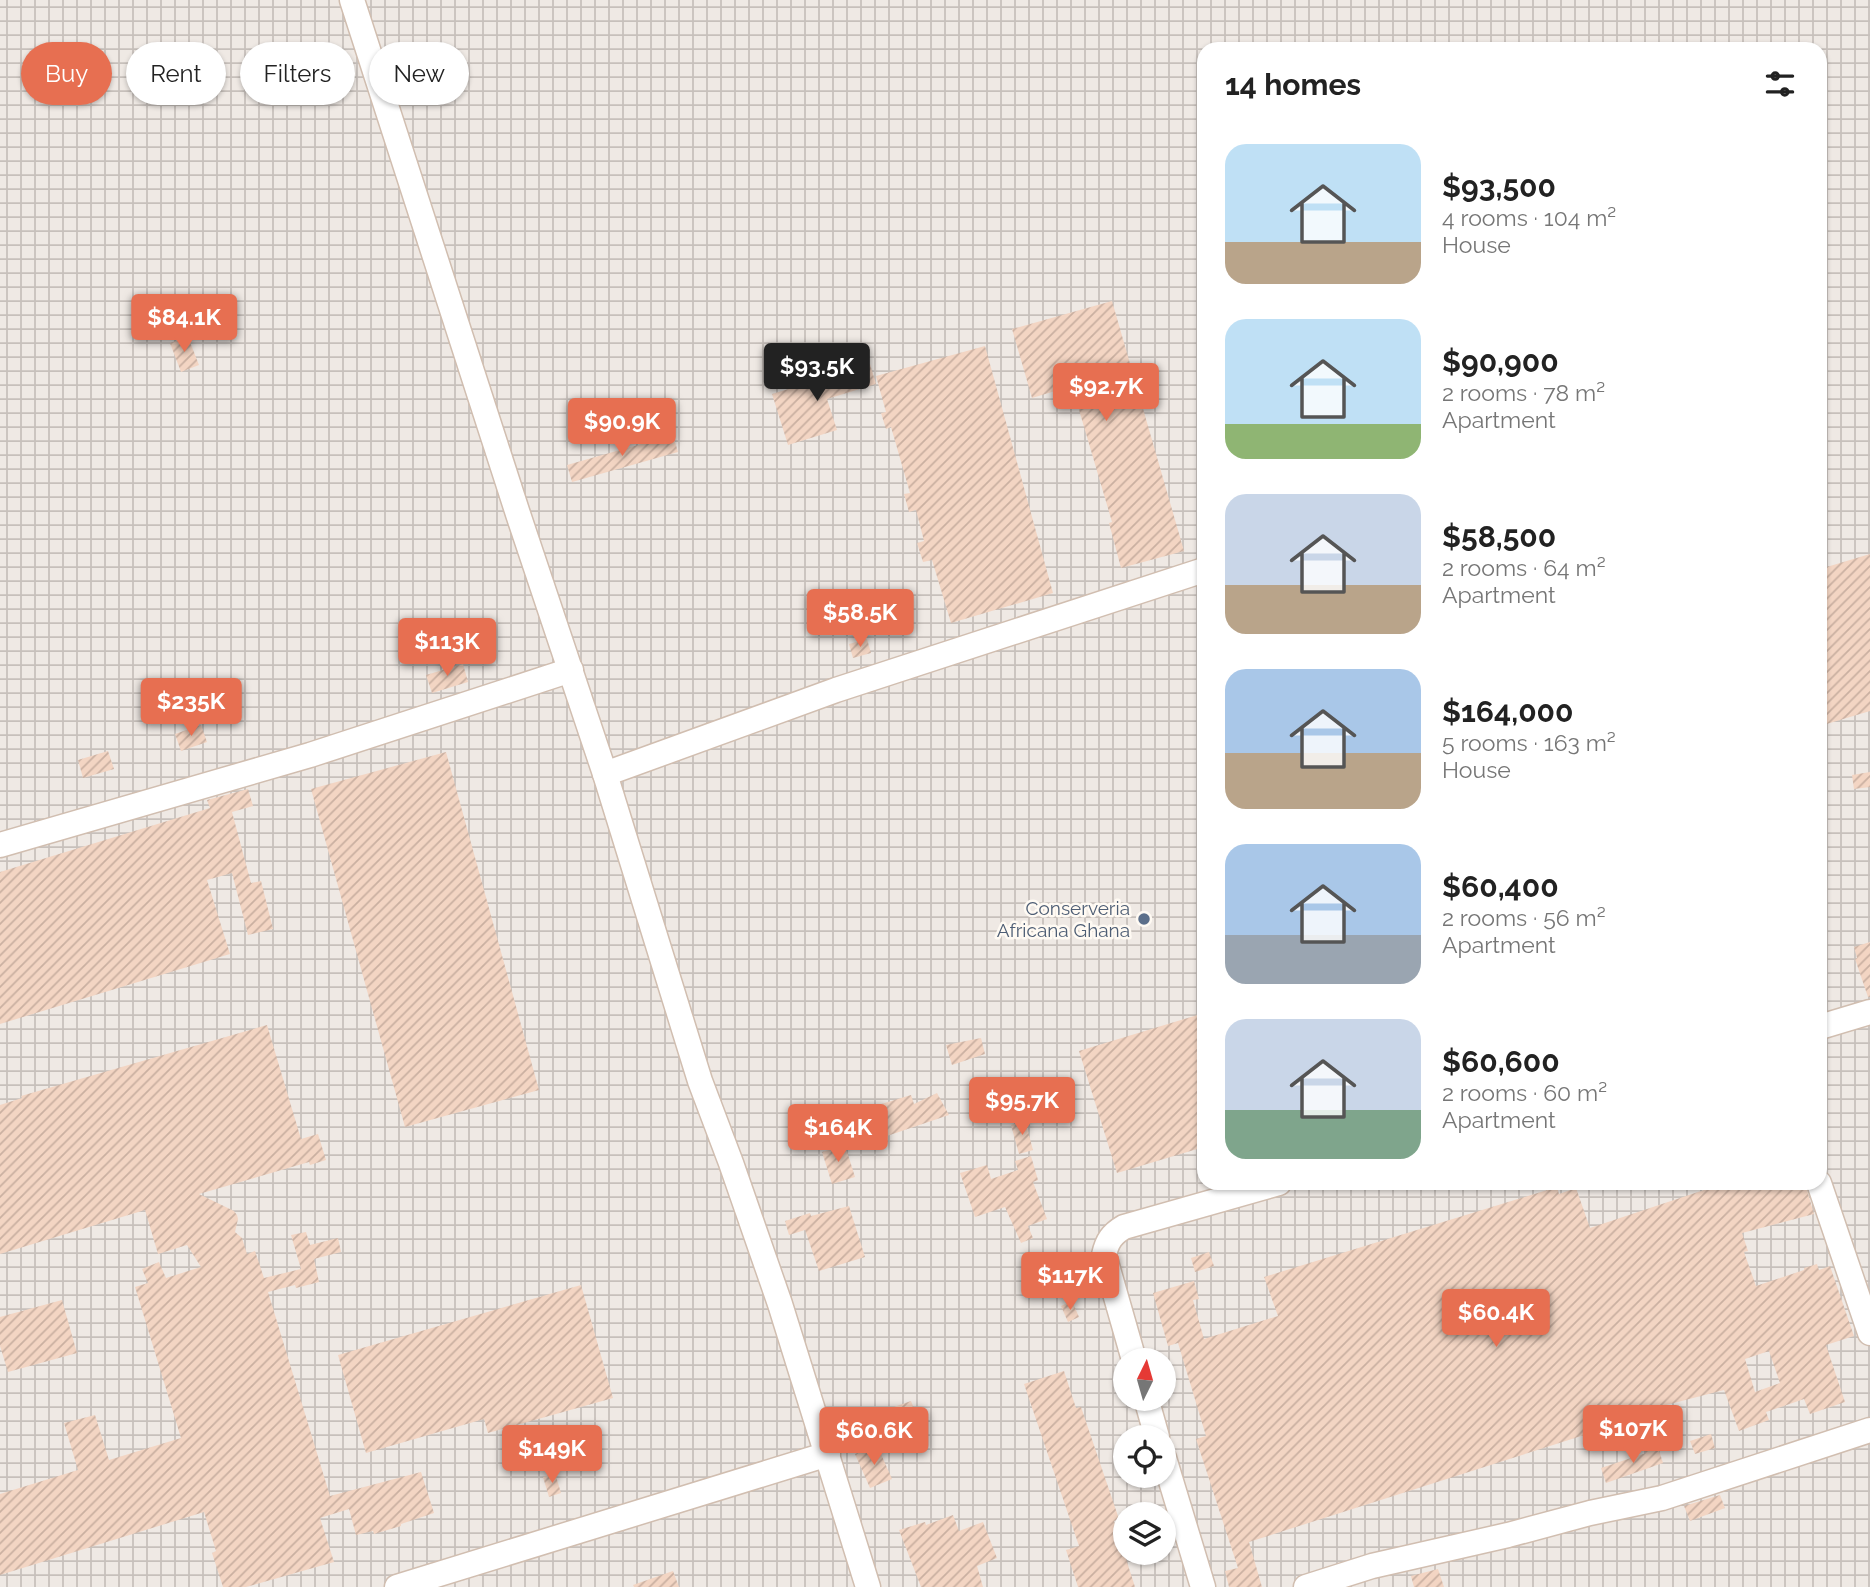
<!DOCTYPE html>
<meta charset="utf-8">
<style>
:root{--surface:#fff;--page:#f6f6f6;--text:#222;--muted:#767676;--accent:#e76f51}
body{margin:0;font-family:Raleway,sans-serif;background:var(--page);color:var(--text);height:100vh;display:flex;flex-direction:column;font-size:26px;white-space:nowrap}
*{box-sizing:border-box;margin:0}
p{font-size:23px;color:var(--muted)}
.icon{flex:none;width:38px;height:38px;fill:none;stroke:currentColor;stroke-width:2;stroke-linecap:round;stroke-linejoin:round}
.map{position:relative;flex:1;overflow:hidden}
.drawer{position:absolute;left:1197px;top:42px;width:630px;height:1148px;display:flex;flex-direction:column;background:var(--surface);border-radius:21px;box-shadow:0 2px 5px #0004}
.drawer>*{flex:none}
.top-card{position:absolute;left:21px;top:42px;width:665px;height:63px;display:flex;gap:14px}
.needle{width:46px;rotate:5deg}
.controls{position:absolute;left:1113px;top:1348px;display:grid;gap:14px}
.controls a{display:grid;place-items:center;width:63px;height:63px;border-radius:50%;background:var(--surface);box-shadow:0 2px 5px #0004;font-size:35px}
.price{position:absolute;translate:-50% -60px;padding:0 16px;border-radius:7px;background:var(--accent);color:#fff;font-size:23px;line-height:46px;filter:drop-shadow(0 2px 4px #0008)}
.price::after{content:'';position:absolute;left:50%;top:42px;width:21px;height:16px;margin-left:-10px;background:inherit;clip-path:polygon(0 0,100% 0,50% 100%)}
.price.on{background:#222;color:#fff}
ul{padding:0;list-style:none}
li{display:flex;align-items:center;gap:21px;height:175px;padding:0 28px}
li span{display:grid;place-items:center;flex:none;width:196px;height:140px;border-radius:21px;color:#555}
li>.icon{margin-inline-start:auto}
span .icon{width:84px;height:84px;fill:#fffc;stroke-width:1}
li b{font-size:30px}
h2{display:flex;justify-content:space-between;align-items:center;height:84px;padding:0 28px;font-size:30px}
.chip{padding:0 24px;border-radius:32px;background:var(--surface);box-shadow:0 2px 5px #0004;font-size:24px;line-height:63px}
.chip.on{background:var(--accent);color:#fff}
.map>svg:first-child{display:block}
.industrial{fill:url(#industrial-grid);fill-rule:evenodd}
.building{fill:url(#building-hatch);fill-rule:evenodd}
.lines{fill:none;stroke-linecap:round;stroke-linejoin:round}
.minor-casing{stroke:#d1beb0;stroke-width:27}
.minor{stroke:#fff;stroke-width:24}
.service-dot{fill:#5c6f8a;stroke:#fffaf3;stroke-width:2.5}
.labels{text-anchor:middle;stroke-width:5;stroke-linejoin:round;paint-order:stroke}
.service-label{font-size:19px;fill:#4e5e75;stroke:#fffaf3;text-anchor:end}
</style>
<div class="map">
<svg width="1870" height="1587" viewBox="0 0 1870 1587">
<defs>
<pattern id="industrial-grid" width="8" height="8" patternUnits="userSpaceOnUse" patternTransform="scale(1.75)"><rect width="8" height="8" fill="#efe9e4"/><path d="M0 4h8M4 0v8" fill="none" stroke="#c7c0bb"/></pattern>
<pattern id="building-hatch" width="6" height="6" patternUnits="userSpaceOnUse" patternTransform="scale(1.75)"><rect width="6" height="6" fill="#f3d5c3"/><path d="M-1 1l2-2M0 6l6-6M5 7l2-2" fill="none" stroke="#cab0a1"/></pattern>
</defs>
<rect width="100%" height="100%" fill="#fdf6ec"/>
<path class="industrial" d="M0,0H1870V1587H0ZM1204,49H1820V1183H1204ZM1125,1360H1164V1398H1125ZM1125,1437H1164V1475H1125ZM1125,1514H1164V1552H1125Z"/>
<g class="building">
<polygon points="1112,301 1184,551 1121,568 1109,523 1112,522 1072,386 1032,398 1012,329"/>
<polygon points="188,337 199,365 181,372 170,343"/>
<polygon points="985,346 1053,593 951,623 932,560 923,562 917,543 924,541 916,510 909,512 904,494 910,493 891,427 886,429 881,413 886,412 876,376"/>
<polygon points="870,364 876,384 827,399 837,430 788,445 772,394"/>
<polygon points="673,435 678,452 572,482 567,465"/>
<polygon points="1870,554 1870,711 1820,726 1820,569"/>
<polygon points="867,639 871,653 853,658 849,644"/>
<polygon points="463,664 468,682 432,693 426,675"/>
<polygon points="201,725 207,742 181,751 175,734"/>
<polygon points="108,751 114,769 83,778 78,760"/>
<polygon points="446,752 539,1090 405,1127 311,789"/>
<polygon points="1870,772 1870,787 1854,789 1852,775"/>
<polygon points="248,789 253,806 232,812 251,883 261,881 273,929 248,935 232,873 207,880 230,954 0,1024 0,872 210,808 207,800"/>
<polygon points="1870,942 1870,997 1868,997 1855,959 1857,958 1854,947"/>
<polygon points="1204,1013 1204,1147 1117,1173 1079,1051"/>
<polygon points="267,1025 301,1139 318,1134 326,1160 310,1165 309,1162 199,1194 234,1211 237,1215 238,1219 235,1232 242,1238 247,1254 255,1251 264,1278 301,1269 291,1235 306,1232 310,1245 338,1238 341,1252 314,1259 319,1282 296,1288 295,1285 268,1292 330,1496 421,1472 434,1513 401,1524 401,1526 374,1534 373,1531 356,1535 349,1509 320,1518 334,1562 246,1587 223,1587 212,1553 216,1551 204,1512 0,1575 0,1494 78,1470 64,1423 95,1415 109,1460 181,1438 135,1287 148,1283 142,1269 159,1262 166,1278 201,1267 187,1245 158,1254 145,1210 0,1254 0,1105 22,1098 21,1096"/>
<polygon points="981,1038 985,1054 952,1065 946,1045"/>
<polygon points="937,1093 949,1115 887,1136 884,1126 854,1137 845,1115 911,1095 914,1104"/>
<polygon points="1025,1120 1033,1150 1019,1154 1011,1125"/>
<polygon points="845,1145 855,1177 832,1184 822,1152"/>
<polygon points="1031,1156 1038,1180 1033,1182 1047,1219 1028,1226 1033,1238 1021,1243 1005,1207 975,1217 960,1173 987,1165 991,1179 1018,1170 1015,1161"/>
<path d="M1725,1183H1805L1814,1214L1742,1233L1748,1251L1744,1252L1756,1286L1804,1270V1268L1817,1264L1819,1270L1830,1266L1854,1336L1826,1345L1845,1402L1810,1414L1804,1399L1766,1412L1769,1420L1739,1431L1724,1390L1643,1411L1644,1416L1249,1542L1262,1587H1229L1225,1571L1238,1568L1196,1439L1206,1436L1178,1343L1168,1346L1153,1293L1194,1281L1199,1299L1193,1300L1204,1339L1278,1316L1264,1277L1557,1187L1559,1194L1576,1188L1590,1228ZM1769,1351L1780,1383L1755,1392L1745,1359Z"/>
<polygon points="849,1206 865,1257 819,1271 805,1230 789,1235 785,1221 810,1213 811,1216"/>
<polygon points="1209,1252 1214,1266 1195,1272 1191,1258"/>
<polygon points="581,1285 613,1398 488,1433 484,1419 366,1453 338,1355"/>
<polygon points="62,1300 77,1353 8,1372 0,1346 0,1317"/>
<polygon points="1072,1301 1079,1317 1068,1322 1061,1306"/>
<polygon points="1064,1371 1076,1408 1081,1407 1119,1519 1114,1521 1135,1587 1078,1587 1066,1550 1079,1546 1024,1384"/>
<polygon points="911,1401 926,1438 907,1446 891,1408"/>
<polygon points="1711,1434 1715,1448 1695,1454 1690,1441"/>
<polygon points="1657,1444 1663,1463 1606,1483 1601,1468 1646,1453 1644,1448"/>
<polygon points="877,1445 892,1479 870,1488 855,1454"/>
<polygon points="555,1473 561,1493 549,1497 543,1477"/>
<polygon points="1720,1495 1725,1508 1690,1521 1684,1506"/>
<polygon points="953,1515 959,1531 983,1522 997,1558 977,1566 983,1587 921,1587 899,1530 925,1522 926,1525"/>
<polygon points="1438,1569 1444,1587 1414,1587 1411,1576"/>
<polygon points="673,1571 679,1587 634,1587 633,1585"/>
</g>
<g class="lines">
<g class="minor-casing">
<g id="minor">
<polyline points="352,0 518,514 605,774 700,1081 731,1163 780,1304 868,1587"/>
<polyline points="605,774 836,690 1204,570"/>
<polyline points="0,845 310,755 571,670"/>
<polyline points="1820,1027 1870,1012"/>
<polyline points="1819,1183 1870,1333"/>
<path d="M1134,1360L1104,1255C1107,1241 1112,1234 1124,1227L1279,1183"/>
<polyline points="1146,1398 1157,1437"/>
<polyline points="1164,1458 1203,1587"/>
<polyline points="397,1587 828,1454"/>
<polyline points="1306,1587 1372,1566 1508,1535 1590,1513 1662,1498 1870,1430"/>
</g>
</g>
<use href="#minor" class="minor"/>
</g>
<circle class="service-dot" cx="1144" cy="919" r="7"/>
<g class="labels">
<g class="service-label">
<text x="1130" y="915">Conserveria<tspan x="1130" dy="22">Africana Ghana</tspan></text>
</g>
</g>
</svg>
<div class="controls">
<a><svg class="needle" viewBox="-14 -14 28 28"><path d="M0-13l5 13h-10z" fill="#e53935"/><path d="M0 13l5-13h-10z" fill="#767676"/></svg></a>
<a><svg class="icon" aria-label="locate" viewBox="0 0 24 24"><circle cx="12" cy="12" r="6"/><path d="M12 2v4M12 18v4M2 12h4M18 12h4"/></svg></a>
<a><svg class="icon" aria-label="layers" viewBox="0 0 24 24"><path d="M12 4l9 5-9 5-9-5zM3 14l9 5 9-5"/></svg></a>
</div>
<b class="price" style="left:184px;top:354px">$84.1K</b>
<b class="price on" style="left:817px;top:403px">$93.5K</b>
<b class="price" style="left:1106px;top:423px">$92.7K</b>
<b class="price" style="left:622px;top:458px">$90.9K</b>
<b class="price" style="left:860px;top:649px">$58.5K</b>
<b class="price" style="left:447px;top:678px">$113K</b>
<b class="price" style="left:191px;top:738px">$235K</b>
<b class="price" style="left:1022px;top:1137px">$95.7K</b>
<b class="price" style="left:838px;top:1164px">$164K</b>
<b class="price" style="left:1070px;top:1312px">$117K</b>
<b class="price" style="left:1496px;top:1349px">$60.4K</b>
<b class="price" style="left:1633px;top:1465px">$107K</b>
<b class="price" style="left:874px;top:1467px">$60.6K</b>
<b class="price" style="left:552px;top:1485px">$149K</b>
<div class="top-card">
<a class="chip on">Buy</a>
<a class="chip">Rent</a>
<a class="chip">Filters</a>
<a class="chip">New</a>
</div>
<section class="drawer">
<h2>14 homes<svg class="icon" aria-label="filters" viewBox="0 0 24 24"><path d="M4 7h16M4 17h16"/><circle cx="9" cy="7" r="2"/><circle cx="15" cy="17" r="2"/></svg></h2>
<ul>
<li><span style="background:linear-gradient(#bfe0f5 70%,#b9a48a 0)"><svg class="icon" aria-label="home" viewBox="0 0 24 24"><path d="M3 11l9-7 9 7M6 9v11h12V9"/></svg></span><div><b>$93,500</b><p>4 rooms · 104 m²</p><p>House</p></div></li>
<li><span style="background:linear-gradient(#bfe0f5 75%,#8fb573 0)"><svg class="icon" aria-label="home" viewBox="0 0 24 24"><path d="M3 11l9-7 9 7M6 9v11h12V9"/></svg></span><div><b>$90,900</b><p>2 rooms · 78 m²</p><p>Apartment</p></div></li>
<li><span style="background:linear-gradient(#c9d6e8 65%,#b9a48a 0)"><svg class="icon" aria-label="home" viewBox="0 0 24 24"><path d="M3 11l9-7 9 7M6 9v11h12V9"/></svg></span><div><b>$58,500</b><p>2 rooms · 64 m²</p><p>Apartment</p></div></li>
<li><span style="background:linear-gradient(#a9c7e8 60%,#b9a48a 0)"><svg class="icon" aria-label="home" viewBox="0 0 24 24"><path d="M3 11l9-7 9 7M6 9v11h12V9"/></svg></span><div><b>$164,000</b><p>5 rooms · 163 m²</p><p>House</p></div></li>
<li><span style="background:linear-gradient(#a9c7e8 65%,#9aa5b1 0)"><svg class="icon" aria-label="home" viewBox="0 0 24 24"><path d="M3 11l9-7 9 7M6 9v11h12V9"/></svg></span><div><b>$60,400</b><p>2 rooms · 56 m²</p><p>Apartment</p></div></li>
<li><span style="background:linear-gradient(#c9d6e8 65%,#7fa58c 0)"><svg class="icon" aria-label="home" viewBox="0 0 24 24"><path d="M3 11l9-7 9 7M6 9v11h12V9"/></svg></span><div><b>$60,600</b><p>2 rooms · 60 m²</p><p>Apartment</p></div></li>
</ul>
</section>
</div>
